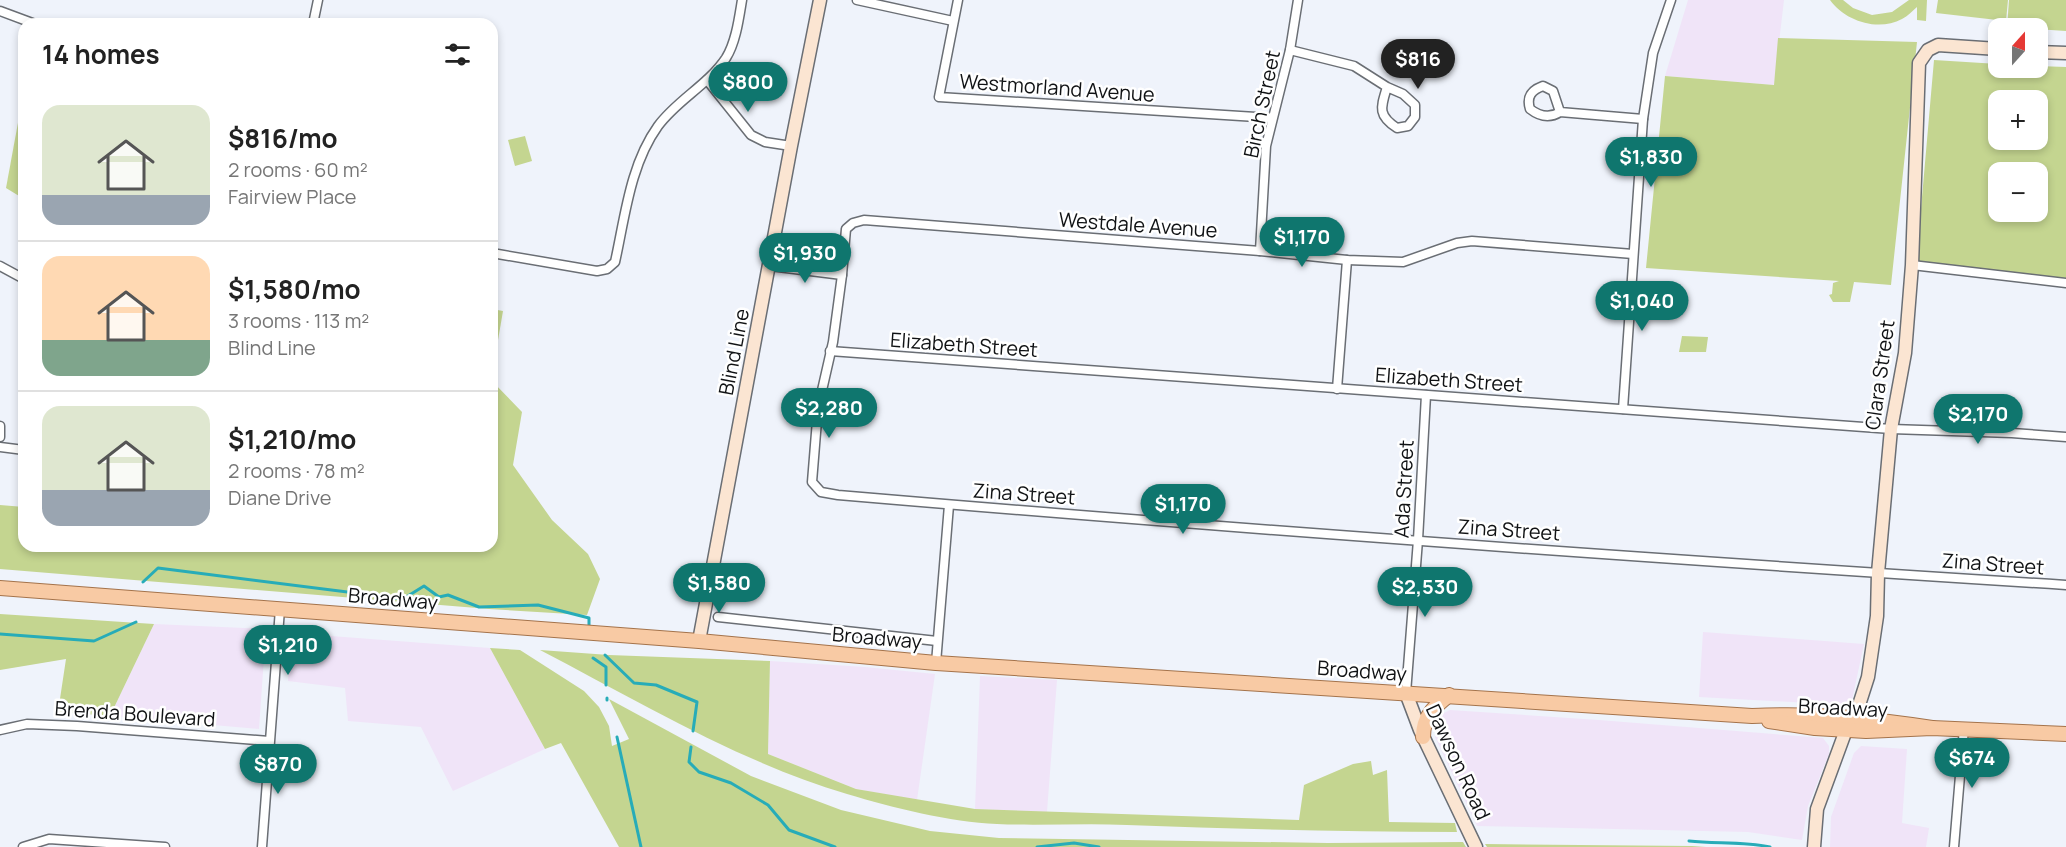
<!DOCTYPE html>
<meta charset="utf-8">
<style>
:root{--surface:#fff;--page:#f6f6f6;--text:#222;--muted:#767676;--line:#e0e0e0;--accent:#0f766e}
body{margin:0;font-family:Manrope,sans-serif;background:var(--page);color:var(--text);height:100vh;display:flex;flex-direction:column;font-size:22px;white-space:nowrap}
*{box-sizing:border-box;margin:0}
p{font-size:20px;color:var(--muted)}
.icon{flex:none;width:33px;height:33px;fill:none;stroke:currentColor;stroke-width:2;stroke-linecap:round;stroke-linejoin:round}
.map{position:relative;flex:1;overflow:hidden}
.side{position:absolute;left:18px;top:18px;width:480px;height:534px;display:flex;flex-direction:column;background:var(--surface);border-radius:18px;box-shadow:0 3px 9px #0003}
.side>*{flex:none}
.needle{width:39px;rotate:21deg}
.tools{position:absolute;left:1988px;top:18px;display:grid;gap:12px}
.tools a{display:grid;place-items:center;width:60px;height:60px;border-radius:12px;background:var(--surface);box-shadow:0 3px 9px #0003;font-size:30px}
.price{position:absolute;translate:-50% -51px;padding:0 14px;border-radius:21px;background:var(--accent);color:#fff;font-size:20px;line-height:39px;filter:drop-shadow(0 2px 3px #0008)}
.price::after{content:'';position:absolute;left:50%;top:36px;width:18px;height:14px;margin-left:-9px;background:inherit;clip-path:polygon(0 0,100% 0,50% 100%)}
.price.on{background:#222;color:#fff}
ul{padding:0;list-style:none}
li{display:flex;align-items:center;gap:18px;height:150px;padding:0 24px}
li+li{border-top:2px solid var(--line)}
li span{display:grid;place-items:center;flex:none;width:168px;height:120px;border-radius:18px;color:#555}
li>.icon{margin-inline-start:auto}
span .icon{width:72px;height:72px;fill:#fffc;stroke-width:1}
li b{font-size:26px}
h2{display:flex;justify-content:space-between;align-items:center;height:72px;padding:0 24px;font-size:26px}
.map>svg:first-child{display:block}
.commercial{fill:#f0e4f8}
.green{fill:#c4d590;fill-rule:evenodd}
.lines{fill:none;stroke-linecap:round;stroke-linejoin:round}
.stream{stroke:#27acb8;stroke-width:3}
.street-casing{stroke:#6a6e74;stroke-width:11}
.secondary-casing{stroke:#6a6e74;stroke-width:15}
.primary-casing{stroke:#a4734b;stroke-width:16}
.street{stroke:#fff;stroke-width:8}
.secondary{stroke:#fbe5d2;stroke-width:12}
.primary{stroke:#f8caa4;stroke-width:14}
.labels{text-anchor:middle;stroke-width:5;stroke-linejoin:round;paint-order:stroke}
.street-label{font-size:20px;fill:#101214;stroke:#fff}
</style>
<div class="map">
<svg width="2066" height="847" viewBox="0 0 2066 847">
<rect width="100%" height="100%" fill="#eff3fb"/>
<g class="commercial">
<polygon points="1688,0 1784,0 1774,85 1665,76"/>
<polygon points="154,624 266,629 259,729 110,716"/>
<polygon points="1703,632 1864,644 1852,700 1847,705 1699,697"/>
<polygon points="291,633 490,648 545,749 453,791 421,727 348,721 345,688 288,681"/>
<polygon points="770,661 865,667 935,674 917,800 856,789 768,754"/>
<polygon points="980,676 1057,680 1047,812 975,809"/>
<polygon points="1450,710 1599,720 1823,738 1829,746 1829,754 1808,806 1802,840 1748,832 1477,826 1435,737 1437,722 1442,714"/>
<polygon points="1861,746 1907,749 1902,823 1929,828 1926,847 1830,847 1831,817 1854,753"/>
</g>
<g class="green">
<path d="M1830,0H1843L1853,8L1872,15L1892,12L1909,0H1927L1926,21L1917,20V7C1912,11 1908,16 1902,19C1878,32 1845,21 1830,0Z"/>
<polygon points="1938,0 2008,0 2006,21 1936,13"/>
<polygon points="2009,0 2066,0 2066,31 2007,27"/>
<polygon points="1778,38 1917,42 1891,285 1854,282 1850,302 1833,302 1829,295 1832,294 1833,283 1839,281 1646,268 1665,76 1774,85"/>
<path d="M1934,60L1998,64V68H2037V66L2066,67V278L1916,266ZM1998,100H2037V140H1998ZM1998,172H2037V212H1998Z"/>
<polygon points="24,90 24,199 6,188"/>
<polygon points="525,136 532,161 515,166 508,140"/>
<polygon points="492,309 503,311 492,375"/>
<polygon points="1682,336 1708,337 1706,352 1679,352"/>
<polygon points="492,381 522,412 513,465 552,520 588,554 600,579 587,615 489,609 0,569 0,505 24,507 24,546 492,546"/>
<polygon points="0,614 154,624 110,716 58,712 66,659 0,670"/>
<polygon points="490,648 520,650 584,691 599,707 609,726 612,746 629,739 609,699 751,776 841,810 930,831 999,838 1328,843 1463,842 1466,847 619,847 561,743 545,749"/>
<path d="M540,650L609,655L770,661L768,754L856,789L975,809L1299,820L1304,785L1353,764L1371,761L1373,775L1387,770L1389,822L1455,823L1457,832C1347,832 1237,829 1127,825C1084,823 1040,826 997,824C950,822 893,808 847,794C739,762 640,702 540,650Z"/>
<polygon points="1485,844 1692,846 1706,847 1487,847"/>
</g>
<g class="lines">
<g class="stream">
<polyline points="143,582 158,568 403,599 424,586 439,597 448,595 479,607 538,605 589,618 589,625"/>
<polyline points="0,634 94,641 136,622"/>
<polyline points="605,655 634,683 656,685 697,702 693,731"/>
<polyline points="593,658 606,667 606,685"/>
<polyline points="607,698 607,700"/>
<polyline points="617,737 641,847"/>
<polyline points="691,747 689,762 699,772 731,783 768,805 789,830 835,847"/>
<path d="M1689,841C1716,844 1743,841 1770,847"/>
<polyline points="1037,847 1074,843 1099,847"/>
</g>
<g class="street-casing">
<g id="street">
<polyline points="857,0 953,21"/>
<polyline points="958,0 939,97 1272,118"/>
<polyline points="0,11 35,24"/>
<polyline points="313,24 318,0"/>
<path d="M1290,50L1354,66L1387,87L1403,94L1415,105V117L1408,126L1397,128C1377,115 1381,107 1387,87"/>
<polyline points="707,80 751,135 765,142 791,146"/>
<path d="M1560,112L1553,91L1543,86C1532,90 1526,96 1530,109C1539,116 1549,119 1560,112L1643,119"/>
<polyline points="1260,251 1266,146 1290,50 1298,0"/>
<path d="M492,253L597,271L607,269L615,262C625,217 630,165 658,126C677,100 708,85 726,58C736,42 739,18 742,0"/>
<path d="M1633,254L1472,241L1457,243L1403,262L1347,260L1260,251L864,220L853,223L846,229L842,275L833,342L818,408L812,482L821,492L838,495C1247,530 1656,559 2066,585"/>
<polyline points="1912,265 2066,283"/>
<polyline points="0,266 24,279"/>
<polyline points="770,266 842,275"/>
<polyline points="830,351 1891,429 2012,433 2066,437"/>
<polyline points="1337,389 1347,260"/>
<polyline points="1623,409 1643,119 1653,53 1671,0"/>
<polyline points="0,426 0,437"/>
<polyline points="0,447 24,450"/>
<polyline points="718,617 937,641"/>
<polyline points="936,663 949,505"/>
<polyline points="1406,693 1418,540 1426,395"/>
<polyline points="0,730 27,724 77,726 269,741"/>
<polyline points="23,847 49,839 165,847"/>
<polyline points="262,847 280,609"/>
<polyline points="1954,847 1964,728"/>
</g>
</g>
<g class="secondary-casing">
<g id="secondary">
<polyline points="2037,52 2066,53"/>
<polyline points="699,641 791,146 820,0"/>
<polyline points="1406,693 1420,730 1476,847"/>
<polyline points="1814,847 1817,809 1846,730 1859,705 1868,677 1877,616 1878,573 1891,429 1905,353 1912,265 1919,63 1928,50 1938,45 1998,49"/>
</g>
</g>
<g class="primary-casing">
<g id="primary">
<path d="M0,588L699,641L936,663L1752,716C1815,713 1870,718 1932,728"/>
<polyline points="1769,721 1815,728 1866,731 1932,728 2066,734"/>
<path d="M1423,737C1423,716 1434,707 1449,695"/>
</g>
</g>
<use href="#street" class="street"/>
<use href="#secondary" class="secondary"/>
<use href="#primary" class="primary"/>
</g>
<g class="labels">
<g class="street-label">
<text transform="translate(1057 88) rotate(4)" y="7">Westmorland Avenue</text>
<text transform="translate(1262 104) rotate(-78)" y="7">Birch Street</text>
<text transform="translate(1138 225) rotate(4)" y="7">Westdale Avenue</text>
<text transform="translate(964 345) rotate(4)" y="7">Elizabeth Street</text>
<text transform="translate(734 352) rotate(-79)" y="7">Blind Line</text>
<text transform="translate(1880 375) rotate(-82)" y="7">Clara Street</text>
<text transform="translate(1449 380) rotate(4)" y="7">Elizabeth Street</text>
<text transform="translate(1404 489) rotate(-87)" y="7">Ada Street</text>
<text transform="translate(1024 494) rotate(4)" y="7">Zina Street</text>
<text transform="translate(1509 530) rotate(4)" y="7">Zina Street</text>
<text transform="translate(1993 564) rotate(4)" y="7">Zina Street</text>
<text transform="translate(393 599) rotate(5)" y="7">Broadway</text>
<text transform="translate(877 638) rotate(5)" y="7">Broadway</text>
<text transform="translate(1362 671) rotate(4)" y="7">Broadway</text>
<text transform="translate(1843 708) rotate(3)" y="7">Broadway</text>
<text transform="translate(135 714) rotate(4)" y="7">Brenda Boulevard</text>
<text transform="translate(1458 762) rotate(65)" y="7">Dawson Road</text>
</g>
</g>
</svg>
<div class="tools">
<a><svg class="needle" viewBox="-14 -14 28 28"><path d="M0-13l5 13h-10z" fill="#e53935"/><path d="M0 13l5-13h-10z" fill="#767676"/></svg></a>
<a>+</a>
<a>−</a>
</div>
<b class="price on" style="left:1418px;top:90px">$816</b>
<b class="price" style="left:748px;top:113px">$800</b>
<b class="price" style="left:1651px;top:188px">$1,830</b>
<b class="price" style="left:1302px;top:268px">$1,170</b>
<b class="price" style="left:805px;top:284px">$1,930</b>
<b class="price" style="left:1642px;top:332px">$1,040</b>
<b class="price" style="left:829px;top:439px">$2,280</b>
<b class="price" style="left:1978px;top:445px">$2,170</b>
<b class="price" style="left:1183px;top:535px">$1,170</b>
<b class="price" style="left:719px;top:614px">$1,580</b>
<b class="price" style="left:1425px;top:618px">$2,530</b>
<b class="price" style="left:288px;top:676px">$1,210</b>
<b class="price" style="left:1972px;top:789px">$674</b>
<b class="price" style="left:278px;top:795px">$870</b>
<section class="side">
<h2>14 homes<svg class="icon" aria-label="filters" viewBox="0 0 24 24"><path d="M4 7h16M4 17h16"/><circle cx="9" cy="7" r="2"/><circle cx="15" cy="17" r="2"/></svg></h2>
<ul>
<li><span style="background:linear-gradient(#dfe7d0 75%,#9aa5b1 0)"><svg class="icon" aria-label="home" viewBox="0 0 24 24"><path d="M3 11l9-7 9 7M6 9v11h12V9"/></svg></span><div><b>$816/mo</b><p>2 rooms · 60 m²</p><p>Fairview Place</p></div></li>
<li><span style="background:linear-gradient(#ffd9b3 70%,#7fa58c 0)"><svg class="icon" aria-label="home" viewBox="0 0 24 24"><path d="M3 11l9-7 9 7M6 9v11h12V9"/></svg></span><div><b>$1,580/mo</b><p>3 rooms · 113 m²</p><p>Blind Line</p></div></li>
<li><span style="background:linear-gradient(#dfe7d0 70%,#9aa5b1 0)"><svg class="icon" aria-label="home" viewBox="0 0 24 24"><path d="M3 11l9-7 9 7M6 9v11h12V9"/></svg></span><div><b>$1,210/mo</b><p>2 rooms · 78 m²</p><p>Diane Drive</p></div></li>
</ul>
</section>
</div>
